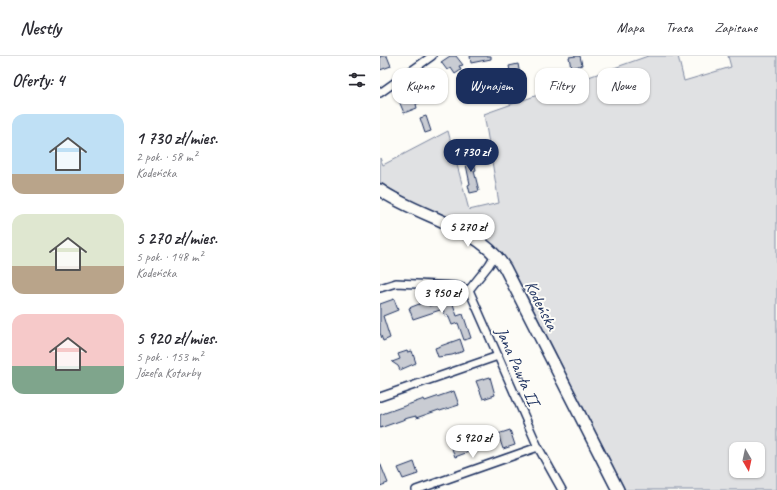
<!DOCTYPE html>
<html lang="pl">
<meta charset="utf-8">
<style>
:root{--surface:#fff;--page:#f7f7f7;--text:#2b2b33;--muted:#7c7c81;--line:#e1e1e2;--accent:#1b2f5e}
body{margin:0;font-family:Caveat,sans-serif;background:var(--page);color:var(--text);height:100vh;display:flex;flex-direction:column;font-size:15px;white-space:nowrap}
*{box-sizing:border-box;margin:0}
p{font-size:13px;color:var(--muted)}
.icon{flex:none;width:22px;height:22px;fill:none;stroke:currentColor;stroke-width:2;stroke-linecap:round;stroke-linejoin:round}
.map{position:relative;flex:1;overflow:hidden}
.drawer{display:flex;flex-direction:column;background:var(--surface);width:380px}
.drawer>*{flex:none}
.top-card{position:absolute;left:12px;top:12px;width:325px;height:36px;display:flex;gap:8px}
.needle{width:26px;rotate:171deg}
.tools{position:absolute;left:349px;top:386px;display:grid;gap:8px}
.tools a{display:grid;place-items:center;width:36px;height:36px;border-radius:8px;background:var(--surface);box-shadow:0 1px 3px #0004;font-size:20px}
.price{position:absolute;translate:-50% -34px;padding:0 9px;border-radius:14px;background:#fff;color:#222;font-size:13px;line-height:26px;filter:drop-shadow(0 1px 2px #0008)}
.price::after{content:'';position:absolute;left:50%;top:24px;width:12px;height:9px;margin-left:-6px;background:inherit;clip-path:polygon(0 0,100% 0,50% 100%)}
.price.current{background:var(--accent);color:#fff}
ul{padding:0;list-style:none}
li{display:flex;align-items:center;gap:12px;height:100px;padding:0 12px}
li span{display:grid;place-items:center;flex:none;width:112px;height:80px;border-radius:12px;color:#555}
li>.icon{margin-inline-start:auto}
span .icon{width:48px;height:48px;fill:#fffc;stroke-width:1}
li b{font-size:17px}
h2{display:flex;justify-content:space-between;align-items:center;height:48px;padding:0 12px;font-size:17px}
.pill{padding:0 14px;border-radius:12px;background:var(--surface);box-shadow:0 1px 3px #0004;font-size:14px;line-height:36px}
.pill.current{background:var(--accent);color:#fff}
header{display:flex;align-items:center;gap:24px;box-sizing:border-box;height:56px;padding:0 20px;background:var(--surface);border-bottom:1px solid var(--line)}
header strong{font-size:19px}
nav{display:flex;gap:22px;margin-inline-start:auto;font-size:14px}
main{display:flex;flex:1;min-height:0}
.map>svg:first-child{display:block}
.green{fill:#e0e1e3;stroke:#7e88a0;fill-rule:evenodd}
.building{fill:#c9ccd3;stroke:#1b2f5e}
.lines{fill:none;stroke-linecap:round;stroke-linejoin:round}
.street-casing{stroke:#1b2f5e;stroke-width:10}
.secondary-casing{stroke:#1b2f5e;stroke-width:14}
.street{stroke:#fdfcf7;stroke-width:7}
.secondary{stroke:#fdfcf7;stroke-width:11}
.labels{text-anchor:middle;stroke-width:4;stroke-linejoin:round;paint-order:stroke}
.street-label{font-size:17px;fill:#1b2f5e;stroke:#fdfcf7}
</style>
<header>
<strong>Nestly</strong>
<nav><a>Mapa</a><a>Trasa</a><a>Zapisane</a></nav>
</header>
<main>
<section class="drawer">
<h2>Oferty: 4<svg class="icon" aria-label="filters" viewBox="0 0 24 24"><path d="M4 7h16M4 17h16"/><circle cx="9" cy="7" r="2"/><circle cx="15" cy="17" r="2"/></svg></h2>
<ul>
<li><span style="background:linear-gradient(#bfe0f5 75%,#b9a48a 0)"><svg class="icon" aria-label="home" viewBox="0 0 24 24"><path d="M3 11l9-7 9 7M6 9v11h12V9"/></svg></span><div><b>1 730 zł/mies.</b><p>2 pok. · 58 m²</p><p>Kodeńska</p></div></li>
<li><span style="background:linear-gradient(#dfe7d0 65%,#b9a48a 0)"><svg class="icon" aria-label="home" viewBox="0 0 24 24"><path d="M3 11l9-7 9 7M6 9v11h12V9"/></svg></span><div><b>5 270 zł/mies.</b><p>5 pok. · 148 m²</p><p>Kodeńska</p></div></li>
<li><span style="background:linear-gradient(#f6c9c9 65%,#7fa58c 0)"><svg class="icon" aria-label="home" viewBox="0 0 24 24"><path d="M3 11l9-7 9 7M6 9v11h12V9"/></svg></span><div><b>5 920 zł/mies.</b><p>5 pok. · 153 m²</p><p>Józefa Kotarby</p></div></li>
</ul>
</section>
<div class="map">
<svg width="397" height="434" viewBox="0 0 397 434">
<rect width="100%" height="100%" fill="#fdfcf7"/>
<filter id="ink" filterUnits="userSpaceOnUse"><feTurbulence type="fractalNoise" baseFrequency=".025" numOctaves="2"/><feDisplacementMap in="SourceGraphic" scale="8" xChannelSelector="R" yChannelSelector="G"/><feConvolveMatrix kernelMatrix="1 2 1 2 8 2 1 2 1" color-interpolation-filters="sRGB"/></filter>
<g filter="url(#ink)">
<path class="green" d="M268,0H298L304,25L351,11L348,0H397V434H245L140,227C130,211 121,194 106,183C94,173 80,168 65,161C43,151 20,140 0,126V102L3,109L68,75L89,154L119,147L104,58ZM356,393H378V415H356Z"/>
<g class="building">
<polygon points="0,0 7,0 11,10 0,14"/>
<polygon points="70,0 76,0 83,9 79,10 81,14 75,18 71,12 67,14 61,6"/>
<polygon points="90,0 111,0 111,3 91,7"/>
<polygon points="196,0 200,0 202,9 191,12 189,1"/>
<polygon points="138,8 140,19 131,20 129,10"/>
<polygon points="57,26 63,43 51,47 50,43 36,48 37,52 24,57 19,45 45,36 43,31"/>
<polygon points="46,60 51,75 45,77 40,62"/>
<polygon points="92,98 96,114 94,115 99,135 90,137 88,129 90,128 84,99"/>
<polygon points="71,242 77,260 83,258 91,282 84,284 78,267 72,269 68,259 65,260 63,253 33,263 29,252 47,245 49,250"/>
<polygon points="14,243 18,254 3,260 10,282 3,285 0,277 0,248"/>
<polygon points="80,283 84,295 72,299 58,301 55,292"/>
<polygon points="27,295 27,296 32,295 36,307 20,314 18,310 12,306 20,303 18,298"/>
<polygon points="110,321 115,339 103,343 96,325"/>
<polygon points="74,335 79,349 60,355 59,354 36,362 36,360 28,362 0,372 0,359 2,358 44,343 45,345"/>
<polygon points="130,374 135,389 123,393 118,378"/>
<polygon points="90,384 94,394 75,401 71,390"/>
<polygon points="34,406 38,418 23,423 18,412"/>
<polygon points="0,407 8,427 0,430"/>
</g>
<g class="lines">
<g class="street-casing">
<g id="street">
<polyline points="0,37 52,0"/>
<polyline points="0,232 16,227 76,230 89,234 158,391 182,434"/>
<polyline points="89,234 109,209 115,199"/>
<polyline points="0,341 118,300"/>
<polyline points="36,434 158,391"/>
</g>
</g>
<g class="secondary-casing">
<path id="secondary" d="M0,134C40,162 98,169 125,212L238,434"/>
</g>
<use href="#street" class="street"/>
<use href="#secondary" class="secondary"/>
</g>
</g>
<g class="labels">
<g class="street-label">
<text transform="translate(162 249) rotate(63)" y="6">Kodeńska</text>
<text transform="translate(138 310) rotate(66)" y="6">Jana Pawła II</text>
</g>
</g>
</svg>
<div class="tools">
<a><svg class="needle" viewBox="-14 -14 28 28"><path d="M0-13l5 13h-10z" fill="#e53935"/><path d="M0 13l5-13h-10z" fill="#7c7c81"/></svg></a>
</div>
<b class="price current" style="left:91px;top:117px">1 730 zł</b>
<b class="price" style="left:88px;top:192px">5 270 zł</b>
<b class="price" style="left:62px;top:258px">3 950 zł</b>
<b class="price" style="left:93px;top:403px">5 920 zł</b>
<div class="top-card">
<a class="pill">Kupno</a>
<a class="pill current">Wynajem</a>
<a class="pill">Filtry</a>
<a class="pill">Nowe</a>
</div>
</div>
</main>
